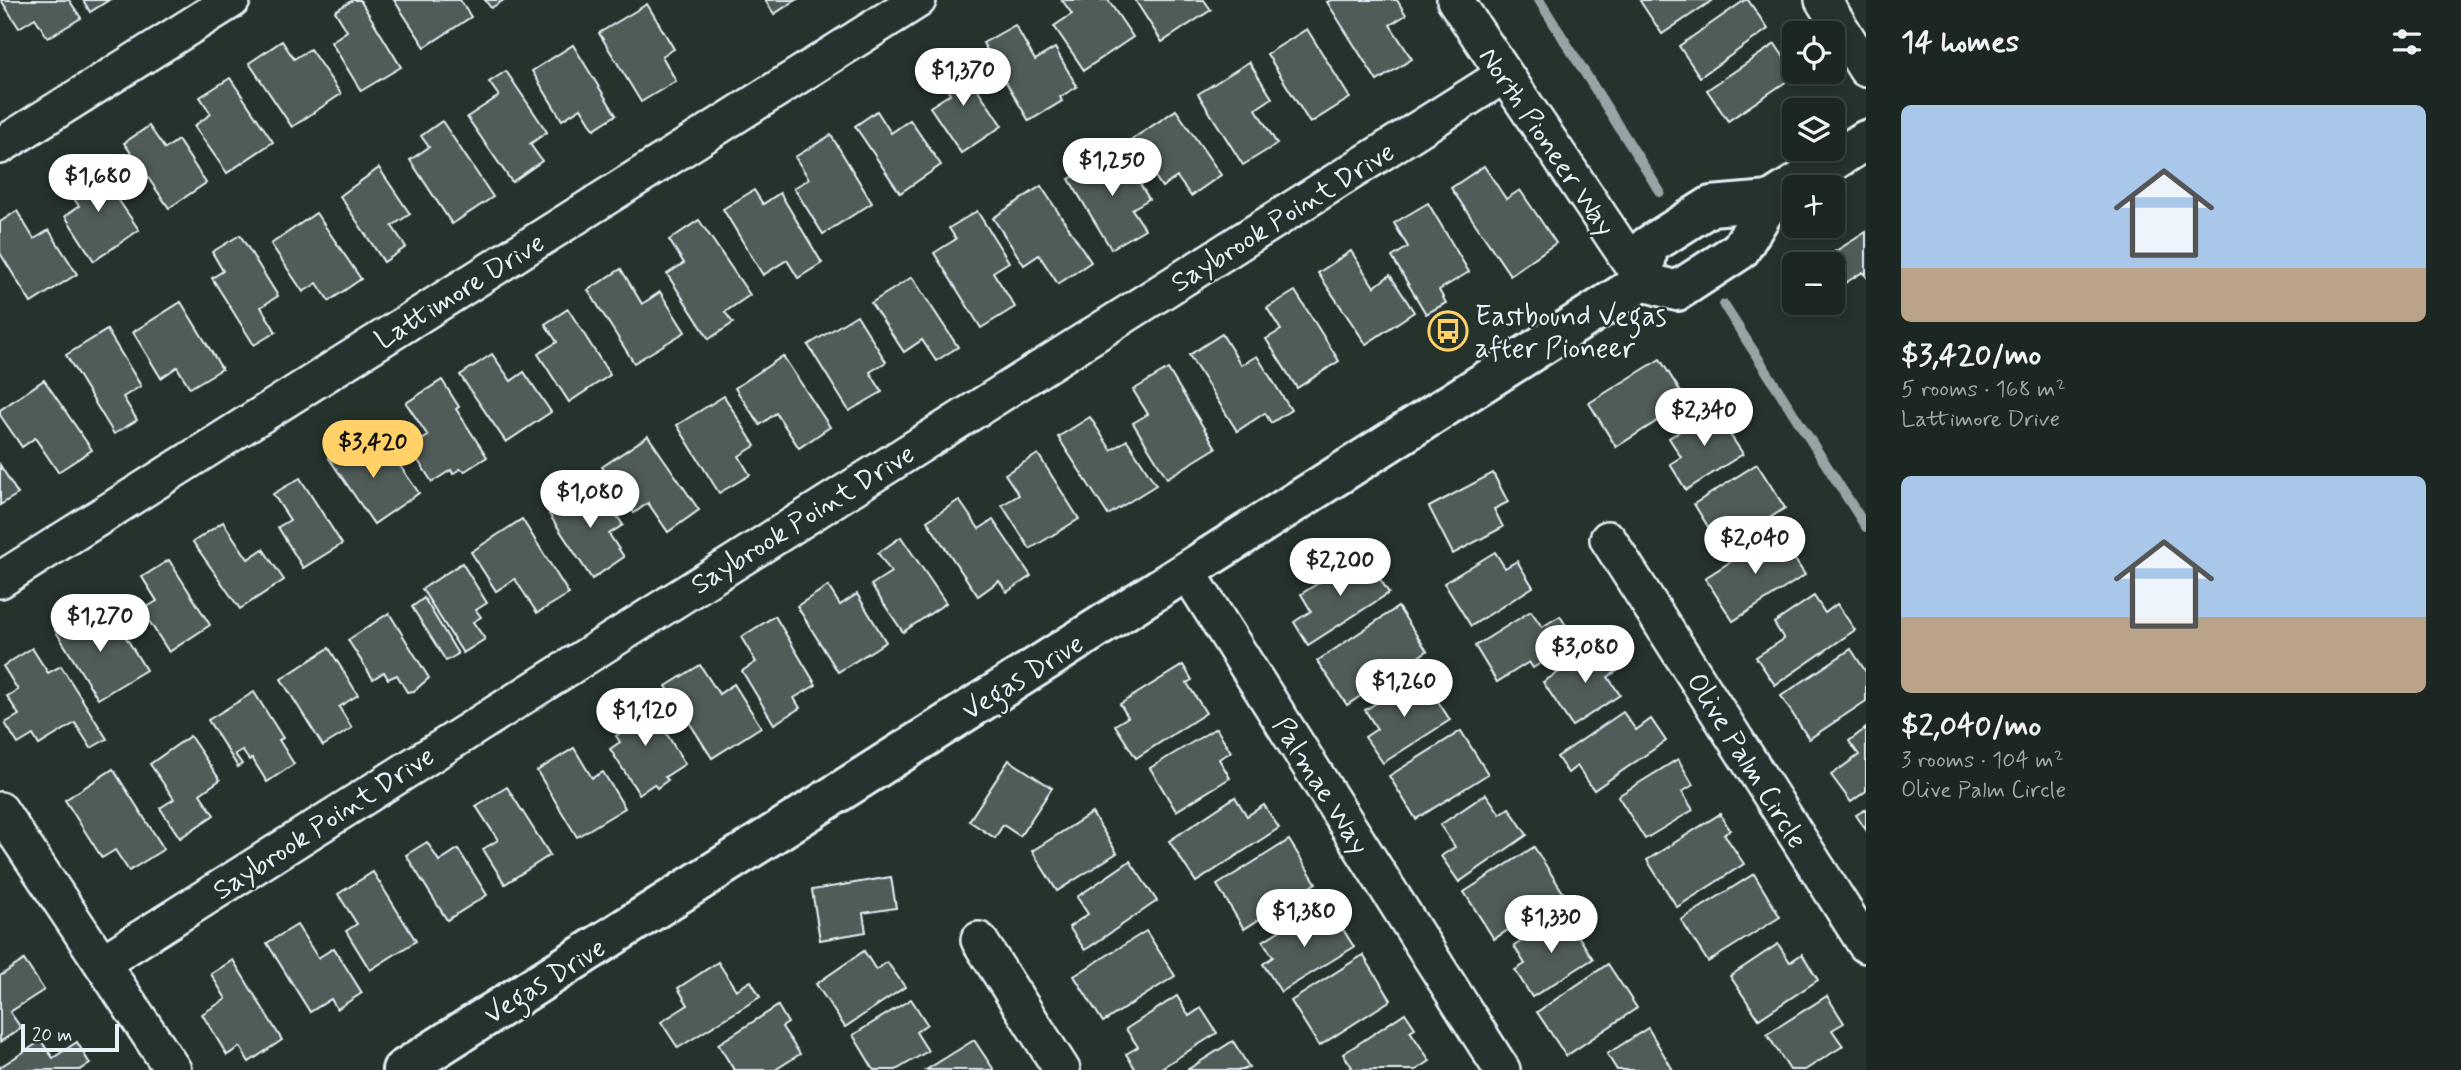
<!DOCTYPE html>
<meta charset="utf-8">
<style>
:root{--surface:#1c2622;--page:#29322f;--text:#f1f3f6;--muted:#a0a5a5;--line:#3a4340;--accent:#ffd166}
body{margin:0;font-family:Mynerve,sans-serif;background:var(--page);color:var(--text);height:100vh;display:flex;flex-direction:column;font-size:26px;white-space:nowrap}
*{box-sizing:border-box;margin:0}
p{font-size:23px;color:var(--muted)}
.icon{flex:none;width:38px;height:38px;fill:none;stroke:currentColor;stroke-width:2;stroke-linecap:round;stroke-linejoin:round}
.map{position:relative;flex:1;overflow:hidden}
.drawer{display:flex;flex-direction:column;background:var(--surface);width:595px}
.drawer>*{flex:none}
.controls{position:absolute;left:1782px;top:21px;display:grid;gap:14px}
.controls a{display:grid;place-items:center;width:63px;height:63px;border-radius:10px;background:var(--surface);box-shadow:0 4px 10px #0003,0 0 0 2px var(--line);font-size:35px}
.scale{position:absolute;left:21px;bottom:18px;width:98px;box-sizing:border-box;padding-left:7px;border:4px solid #e8f1f8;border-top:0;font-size:19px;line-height:24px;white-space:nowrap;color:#e8f1f8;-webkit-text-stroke:5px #26332d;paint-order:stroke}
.price{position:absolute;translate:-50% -60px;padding:0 16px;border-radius:24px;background:#fff;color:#222;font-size:23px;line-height:46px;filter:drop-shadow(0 2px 4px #0008)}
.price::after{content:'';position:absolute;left:50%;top:42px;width:21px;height:16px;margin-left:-10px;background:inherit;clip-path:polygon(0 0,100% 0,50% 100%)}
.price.current{background:var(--accent);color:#111}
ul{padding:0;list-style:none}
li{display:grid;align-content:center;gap:14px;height:371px;padding:0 35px}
li span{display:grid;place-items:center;height:217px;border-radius:10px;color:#555}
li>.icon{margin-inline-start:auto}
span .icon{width:126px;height:126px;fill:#fffc;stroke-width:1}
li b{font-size:30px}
h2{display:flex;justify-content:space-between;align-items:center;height:84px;padding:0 35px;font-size:30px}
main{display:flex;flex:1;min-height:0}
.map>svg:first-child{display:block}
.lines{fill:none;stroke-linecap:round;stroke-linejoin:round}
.stream{stroke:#98a3a5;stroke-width:10}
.building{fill:#505c59;stroke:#e8f1f8;stroke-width:2}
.street-casing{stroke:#e8f1f8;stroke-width:40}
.secondary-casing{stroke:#e8f1f8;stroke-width:44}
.street{stroke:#26332d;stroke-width:35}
.secondary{stroke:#26332d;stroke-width:38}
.labels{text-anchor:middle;stroke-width:5;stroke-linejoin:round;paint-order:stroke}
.street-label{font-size:28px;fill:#e8f1f8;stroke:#26332d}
.poi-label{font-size:28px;fill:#e8f1f8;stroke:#26332d;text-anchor:start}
</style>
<main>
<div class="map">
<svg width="1866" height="1070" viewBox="0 0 1866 1070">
<rect width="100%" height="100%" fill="#26332d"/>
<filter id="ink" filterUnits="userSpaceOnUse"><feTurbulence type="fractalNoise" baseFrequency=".0143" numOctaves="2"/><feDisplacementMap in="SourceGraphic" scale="14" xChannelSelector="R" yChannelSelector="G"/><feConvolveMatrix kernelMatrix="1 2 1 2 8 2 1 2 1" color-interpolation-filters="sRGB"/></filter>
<g filter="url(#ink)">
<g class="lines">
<g class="stream">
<polyline points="1539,0 1660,192"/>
<polyline points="1724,305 1866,527"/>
</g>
</g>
<g class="building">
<polygon points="1,0 69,0 81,18 48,38 35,18 19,28"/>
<polygon points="83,0 109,0 90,12"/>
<polygon points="353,0 360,0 401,67 361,91 331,42 347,31 335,11"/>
<polygon points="394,0 460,0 471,17 425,47"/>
<polygon points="485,0 504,0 491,8"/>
<polygon points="765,0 796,0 774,14"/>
<polygon points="1062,0 1108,0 1133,37 1084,70 1054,26 1072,14"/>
<polygon points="1135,0 1204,0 1211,10 1162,42"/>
<polygon points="1331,0 1397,0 1406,15 1390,25 1412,59 1377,81 1327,2"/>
<polygon points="1642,0 1713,0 1662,34 1640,1"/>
<polygon points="1745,0 1748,0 1768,29 1700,77 1679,46"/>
<polygon points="647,4 674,49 662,56 676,81 641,102 599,33"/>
<polygon points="1015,25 1035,60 1055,48 1077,87 1060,97 1062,101 1029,121 983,43"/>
<polygon points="1307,29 1350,98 1310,123 1267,54"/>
<polygon points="282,41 294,59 310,49 341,94 292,127 249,63"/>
<polygon points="1775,44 1796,75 1728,121 1707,90"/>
<polygon points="573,45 616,115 594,129 581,108 562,120 532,71"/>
<polygon points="956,57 1002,126 961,153 930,107 950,94 935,72"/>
<polygon points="1249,62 1272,98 1256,109 1277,144 1243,165 1198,94"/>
<polygon points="506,71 547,132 530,144 542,161 512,182 467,117 499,96 489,82"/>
<polygon points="230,78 273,142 227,173 194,126 211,114 200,97"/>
<polygon points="1176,110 1221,175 1191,196 1177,177 1162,187 1131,140"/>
<polygon points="877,111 891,133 910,120 941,165 900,193 855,126"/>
<polygon points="442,121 493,197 452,224 410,160 429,147 421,136"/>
<polygon points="149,126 165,149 178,140 206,183 169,208 124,143"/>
<polygon points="831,135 872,203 823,234 794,188 809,179 795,157"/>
<polygon points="1119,149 1149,199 1132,209 1145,229 1111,249 1069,179"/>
<polygon points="94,164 139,230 94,261 65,216 79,206 64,184"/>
<polygon points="1484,166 1506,199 1520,190 1556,243 1510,275 1451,188"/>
<polygon points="379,168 410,214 392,226 406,247 384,262 340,196"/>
<polygon points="1041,186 1091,262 1058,284 1039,255 1024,265 993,218"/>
<polygon points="754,190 763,204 780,193 822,263 798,278 787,260 763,275 723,209"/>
<polygon points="1428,203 1469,272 1439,290 1446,303 1426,314 1392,257 1408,247 1394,223"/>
<polygon points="17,211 34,239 49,230 77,274 31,303 0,253 0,222"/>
<polygon points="977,211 1009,262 993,272 1015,307 981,328 934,253 956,239 949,228"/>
<polygon points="316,213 361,279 329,301 317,283 303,292 271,244"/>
<polygon points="699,220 750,295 725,312 733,323 709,339 667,274 684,263 669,240"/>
<polygon points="1866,232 1866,276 1863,272 1845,283 1828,256"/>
<polygon points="240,235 278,296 261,307 276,332 254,345 212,278 223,271 212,252"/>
<polygon points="1351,251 1374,287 1390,275 1414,312 1366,344 1318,273"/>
<polygon points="621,269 642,304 660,292 685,332 634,363 588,290"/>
<polygon points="912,277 958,347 936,361 922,340 904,352 871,303"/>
<polygon points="1295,291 1339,361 1297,388 1266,339 1281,330 1267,308"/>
<polygon points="181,302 222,369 190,388 177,367 161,378 133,332"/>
<polygon points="568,309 610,375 569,402 538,354 557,342 545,324"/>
<polygon points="857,315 886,362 870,372 882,392 849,411 808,345"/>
<polygon points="107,330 141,386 123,397 137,420 114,434 66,355"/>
<polygon points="1222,334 1241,365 1257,356 1291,410 1271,423 1265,413 1237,431 1189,355"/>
<polygon points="492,354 511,381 524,372 551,412 506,442 460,375"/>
<polygon points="783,356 830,427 799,448 776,413 760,425 735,388"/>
<polygon points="1660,359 1687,402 1616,447 1589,403"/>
<polygon points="1168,369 1216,448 1167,478 1133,423 1148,414 1133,390"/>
<polygon points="44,380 92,450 58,472 35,438 22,447 0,415 0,410"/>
<polygon points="442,380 459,407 456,409 487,457 465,471 460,469 453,474 451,470 432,482 410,448 428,436 406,403"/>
<polygon points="724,396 755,446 739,456 750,475 719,493 677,425"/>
<polygon points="1720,406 1731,423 1725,427 1743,454 1686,490 1670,464 1681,457 1669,438"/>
<polygon points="1090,417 1111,450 1127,440 1156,485 1108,515 1058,437"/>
<polygon points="358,436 378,465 393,456 419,493 374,524 328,457"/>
<polygon points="648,436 699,510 668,532 648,503 634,513 602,467"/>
<polygon points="1038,454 1079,519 1030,549 1002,505 1019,495 1005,474"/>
<polygon points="1757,464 1785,508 1734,541 1722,523 1710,530 1694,504"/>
<polygon points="0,465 18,494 0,505"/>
<polygon points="1493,473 1508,502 1494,509 1503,527 1453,554 1429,507"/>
<polygon points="300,478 342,544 303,568 278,527 290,520 273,494"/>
<polygon points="595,483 623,525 609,534 624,557 592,579 549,514"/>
<polygon points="959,500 979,529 993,520 1031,576 1007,592 999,581 978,596 927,521"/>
<polygon points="522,519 569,594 537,613 515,579 496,591 471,552"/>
<polygon points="223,522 248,559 263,549 284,580 240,609 193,542"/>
<polygon points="1777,532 1805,575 1733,621 1705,578"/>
<polygon points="901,537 946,603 903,632 871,585 891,572 878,553"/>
<polygon points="1495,552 1505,568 1517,561 1533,587 1471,626 1444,583"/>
<polygon points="1364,554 1389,593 1308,645 1294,622 1311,611 1301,594"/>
<polygon points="169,560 210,625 169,652 142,610 157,601 142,577"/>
<polygon points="462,563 487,603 476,610 481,617 473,622 485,639 463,653 422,589"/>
<polygon points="828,586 840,605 857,594 886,642 838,672 797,606"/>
<polygon points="1814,596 1825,613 1837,604 1855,630 1775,685 1756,657 1784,639 1774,623"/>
<polygon points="424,598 458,654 446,661 412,607"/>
<polygon points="1398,607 1427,651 1347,705 1317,661"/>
<polygon points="85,610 98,632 116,621 146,670 98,699 55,630"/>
<polygon points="1531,611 1542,627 1560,616 1576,641 1533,668 1529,662 1497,682 1475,646"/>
<polygon points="389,613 429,678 414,691 407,692 397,675 388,679 384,672 373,679 348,640"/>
<polygon points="775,616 816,685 794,698 800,708 774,724 742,671 756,662 741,637"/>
<polygon points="1604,644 1620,669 1608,677 1620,695 1572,726 1543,682"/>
<polygon points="32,648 48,673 61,666 107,739 91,748 75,723 39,745 33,735 18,744 5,723 19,715 7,696 18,690 3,666"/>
<polygon points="329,648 358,695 339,707 352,728 323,746 281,679"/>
<polygon points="1851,649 1866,672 1866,701 1809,739 1781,696"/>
<polygon points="700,665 719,694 734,684 761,727 712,758 666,686"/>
<polygon points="1183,665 1192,680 1187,683 1206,713 1136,758 1115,725 1128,717 1120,704"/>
<polygon points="1421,675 1450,720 1383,763 1365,737 1377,729 1365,710"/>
<polygon points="254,692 283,738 279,740 294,764 267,782 252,758 249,760 242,750 235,754 242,764 238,767 208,720"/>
<polygon points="645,698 685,764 665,777 668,780 657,788 654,784 639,794 610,749 620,742 616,736 622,731 613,717"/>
<polygon points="1623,712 1636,730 1651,719 1666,741 1594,790 1577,766 1568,773 1557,757"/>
<polygon points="1216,728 1231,752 1219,759 1230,778 1176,811 1150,768"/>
<polygon points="1866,728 1866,791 1851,802 1831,775 1859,755 1849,741"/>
<polygon points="1461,731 1488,774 1416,819 1389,776"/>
<polygon points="190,736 220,780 200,794 214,815 180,838 160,808 174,799 150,764"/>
<polygon points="574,748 592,778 603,772 625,808 577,837 537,771"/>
<polygon points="1678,759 1693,785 1682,792 1693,810 1645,839 1618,796"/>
<polygon points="1009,760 1052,788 1020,836 1003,825 995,838 969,821"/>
<polygon points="113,769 164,849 129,871 115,850 102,858 65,800"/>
<polygon points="507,787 550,855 505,884 483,849 498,840 476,806"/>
<polygon points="1486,794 1500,814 1509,808 1527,835 1459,882 1441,856 1455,847 1440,825"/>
<polygon points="1235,797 1247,816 1264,805 1279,828 1196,882 1169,841"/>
<polygon points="1866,809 1866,830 1856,815"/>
<polygon points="1092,813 1117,853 1057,891 1032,851"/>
<polygon points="1720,814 1730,830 1724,834 1744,864 1677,907 1647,860"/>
<polygon points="1289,840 1316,883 1244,929 1217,885"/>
<polygon points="427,842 439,861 458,849 487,895 447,920 406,855"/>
<polygon points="1534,847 1564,894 1494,939 1464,892"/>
<polygon points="1130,861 1157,901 1085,950 1069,927 1088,914 1077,897"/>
<polygon points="373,872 416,941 370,970 346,931 357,924 338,894"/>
<polygon points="1754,874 1780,917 1708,962 1681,920"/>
<polygon points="891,877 896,908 863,913 866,932 820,940 812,890"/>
<polygon points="1314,909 1325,928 1337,920 1354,947 1281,992 1263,964 1273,957 1263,941"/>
<polygon points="1564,914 1593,959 1532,997 1515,970 1525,964 1514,946"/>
<polygon points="297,925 318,958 334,948 362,993 337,1009 331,999 310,1012 267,943"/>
<polygon points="1146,931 1175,976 1103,1022 1074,976"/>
<polygon points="1778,944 1790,962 1802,954 1818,980 1759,1019 1730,976"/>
<polygon points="864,951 876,970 887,962 905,987 845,1027 816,984"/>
<polygon points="1363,955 1391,1000 1319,1046 1291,1001"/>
<polygon points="24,960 44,990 10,1012 21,1028 0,1042 0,976"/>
<polygon points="233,960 282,1040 249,1062 240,1047 227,1055 202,1014 226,999 211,974"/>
<polygon points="718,962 736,990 751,981 760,997 678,1048 661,1022 688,1005 678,988"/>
<polygon points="1608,964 1637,1008 1566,1056 1537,1012"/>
<polygon points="1177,996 1189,1016 1201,1008 1217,1033 1158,1070 1136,1070 1126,1054 1138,1047 1126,1029"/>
<polygon points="1827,996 1844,1023 1832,1030 1843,1046 1805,1070 1790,1070 1767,1034"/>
<polygon points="911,999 927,1024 916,1032 928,1051 896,1070 874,1070 853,1035"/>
<polygon points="778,1006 788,1023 782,1027 800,1054 775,1070 734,1070 718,1044"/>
<polygon points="1405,1013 1415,1028 1410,1031 1430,1061 1416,1070 1348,1070 1352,1067 1343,1054"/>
<polygon points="1648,1028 1673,1070 1617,1070 1607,1054"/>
<polygon points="974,1040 994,1070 926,1070"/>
<polygon points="41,1041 53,1058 77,1042 90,1064 80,1070 0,1070 0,1067"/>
<polygon points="1233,1041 1249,1067 1243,1070 1187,1070"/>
</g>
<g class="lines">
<g class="street-casing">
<g id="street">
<polyline points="1455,0 1643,281"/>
<polyline points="1823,0 1866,69"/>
<polyline points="0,146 232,0"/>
<polyline points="1608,539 1866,945"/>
<polyline points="1187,571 1502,1070"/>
<polyline points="0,580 918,0"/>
<polyline points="0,810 173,1070"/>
<polyline points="979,940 1062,1070"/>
<polyline points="102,963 1504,75"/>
</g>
</g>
<g class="secondary-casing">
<g id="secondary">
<polyline points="1643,281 1648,246 1711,206 1770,201"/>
<polyline points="402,1070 1643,281 1677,291 1740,250 1770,201 1866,140"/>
</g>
</g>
<use href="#street" class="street"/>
<use href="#secondary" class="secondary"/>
</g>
</g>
<defs>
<g id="bus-ring" transform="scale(2.0125)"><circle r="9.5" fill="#26332d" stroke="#ffd166" stroke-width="1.5"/><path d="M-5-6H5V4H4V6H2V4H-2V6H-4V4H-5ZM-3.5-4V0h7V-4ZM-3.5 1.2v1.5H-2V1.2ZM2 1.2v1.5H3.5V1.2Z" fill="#ffd166"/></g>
</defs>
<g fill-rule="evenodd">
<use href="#bus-ring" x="1448" y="331"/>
</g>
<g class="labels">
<g class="street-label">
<text transform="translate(1548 141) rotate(56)" y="10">North Pioneer Way</text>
<text transform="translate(1282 216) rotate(-32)" y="10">Saybrook Point Drive</text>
<text transform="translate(459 290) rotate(-32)" y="10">Lattimore Drive</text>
<text transform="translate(802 518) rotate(-32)" y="10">Saybrook Point Drive</text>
<text transform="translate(1022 676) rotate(-32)" y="10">Vegas Drive</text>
<text transform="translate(1748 760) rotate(58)" y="10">Olive Palm Circle</text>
<text transform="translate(1322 785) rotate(58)" y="10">Palmae Way</text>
<text transform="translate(323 822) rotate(-33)" y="10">Saybrook Point Drive</text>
<text transform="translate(544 980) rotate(-32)" y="10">Vegas Drive</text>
</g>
<g class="poi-label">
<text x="1475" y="325">Eastbound Vegas<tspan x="1475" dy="32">after Pioneer</tspan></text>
</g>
</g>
</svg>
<div class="controls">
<a><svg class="icon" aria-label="locate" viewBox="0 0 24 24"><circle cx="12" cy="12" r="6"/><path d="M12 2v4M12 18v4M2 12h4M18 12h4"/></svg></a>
<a><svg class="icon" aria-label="layers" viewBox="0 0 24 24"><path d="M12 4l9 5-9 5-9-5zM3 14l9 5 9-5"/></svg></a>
<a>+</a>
<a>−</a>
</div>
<div class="scale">20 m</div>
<b class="price" style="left:963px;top:108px">$1,370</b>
<b class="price" style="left:1112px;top:198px">$1,250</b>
<b class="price" style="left:98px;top:214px">$1,680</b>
<b class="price" style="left:1704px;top:448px">$2,340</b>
<b class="price current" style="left:373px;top:480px">$3,420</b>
<b class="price" style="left:590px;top:530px">$1,080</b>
<b class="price" style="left:1755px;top:576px">$2,040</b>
<b class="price" style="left:1340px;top:598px">$2,200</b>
<b class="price" style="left:100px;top:654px">$1,270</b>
<b class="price" style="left:1585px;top:685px">$3,080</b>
<b class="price" style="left:1404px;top:719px">$1,260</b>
<b class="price" style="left:645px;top:748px">$1,120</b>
<b class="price" style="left:1304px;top:949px">$1,380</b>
<b class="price" style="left:1551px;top:955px">$1,330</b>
</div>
<section class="drawer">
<h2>14 homes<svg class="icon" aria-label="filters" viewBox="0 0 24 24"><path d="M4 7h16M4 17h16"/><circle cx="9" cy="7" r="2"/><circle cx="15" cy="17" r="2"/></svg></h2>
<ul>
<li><span style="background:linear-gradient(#a9c7e8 75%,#b9a48a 0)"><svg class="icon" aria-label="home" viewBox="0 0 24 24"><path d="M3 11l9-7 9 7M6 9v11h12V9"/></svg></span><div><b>$3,420/mo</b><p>5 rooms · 168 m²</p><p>Lattimore Drive</p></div></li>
<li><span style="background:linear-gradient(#a9c7e8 65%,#b9a48a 0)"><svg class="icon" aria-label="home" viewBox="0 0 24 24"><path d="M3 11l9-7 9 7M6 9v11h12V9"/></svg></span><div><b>$2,040/mo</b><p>3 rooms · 104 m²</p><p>Olive Palm Circle</p></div></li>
</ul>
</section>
</main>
